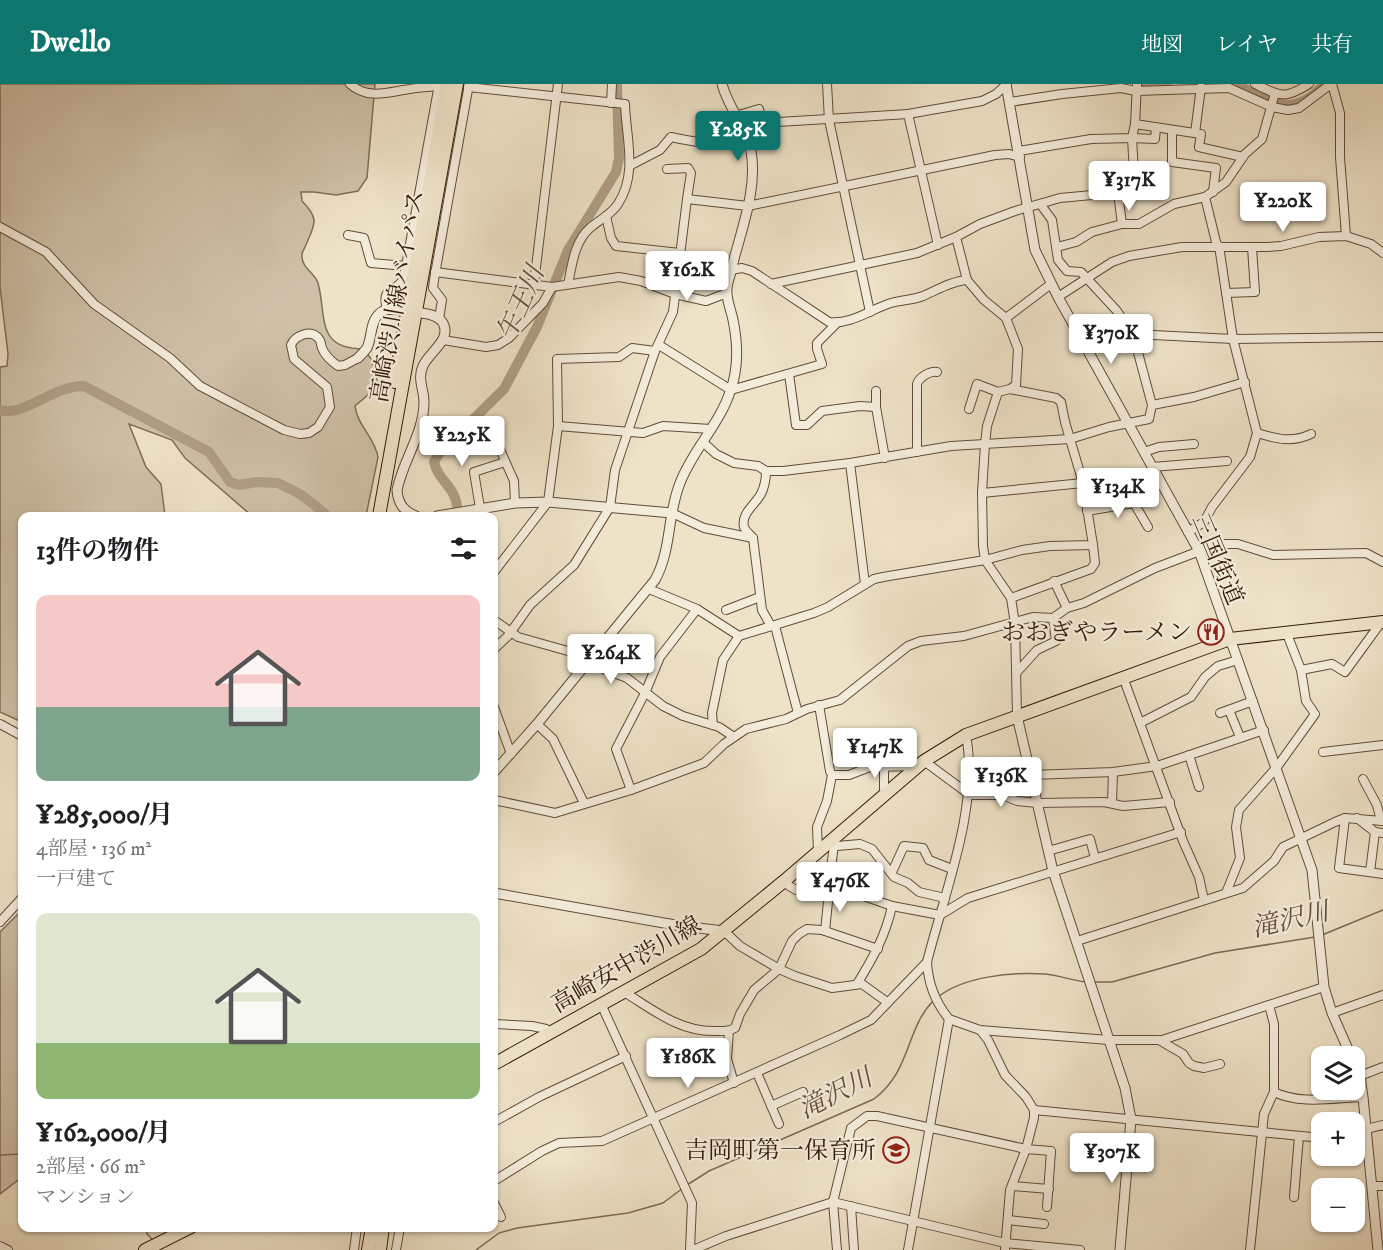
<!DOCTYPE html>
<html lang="ja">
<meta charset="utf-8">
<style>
:root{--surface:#fff;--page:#f6f6f6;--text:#202124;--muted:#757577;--accent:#0f766e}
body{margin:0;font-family:"IM FELL DW Pica","Noto Serif JP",serif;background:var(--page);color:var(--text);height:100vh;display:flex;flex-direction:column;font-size:22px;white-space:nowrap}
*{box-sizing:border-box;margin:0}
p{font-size:20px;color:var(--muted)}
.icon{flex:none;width:33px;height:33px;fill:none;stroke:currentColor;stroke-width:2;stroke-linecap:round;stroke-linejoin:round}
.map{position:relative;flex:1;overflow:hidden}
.sheet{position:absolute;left:18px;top:428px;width:480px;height:720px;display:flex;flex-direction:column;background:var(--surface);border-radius:12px;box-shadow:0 2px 4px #0004}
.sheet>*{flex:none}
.fabs{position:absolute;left:1311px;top:962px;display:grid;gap:12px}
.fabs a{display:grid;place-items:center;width:54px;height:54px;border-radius:12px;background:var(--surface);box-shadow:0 2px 4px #0004;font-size:30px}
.price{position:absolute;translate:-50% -51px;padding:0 14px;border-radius:6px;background:#fff;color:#222;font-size:20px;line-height:39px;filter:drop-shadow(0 2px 3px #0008)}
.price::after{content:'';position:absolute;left:50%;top:36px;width:18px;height:14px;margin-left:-9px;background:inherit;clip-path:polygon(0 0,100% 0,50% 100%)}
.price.selected{background:var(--accent);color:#fff}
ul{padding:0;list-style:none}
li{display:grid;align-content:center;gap:12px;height:318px;padding:0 18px}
li span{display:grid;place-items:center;height:186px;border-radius:12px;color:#555}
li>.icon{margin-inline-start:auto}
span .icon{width:108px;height:108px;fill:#fffc;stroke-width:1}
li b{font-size:26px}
h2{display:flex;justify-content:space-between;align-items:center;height:72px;padding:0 18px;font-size:26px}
header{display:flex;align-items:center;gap:36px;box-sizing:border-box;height:84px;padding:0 30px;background:var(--accent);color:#fff}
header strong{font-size:28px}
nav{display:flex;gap:33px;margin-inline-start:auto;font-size:21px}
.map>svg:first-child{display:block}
.green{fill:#cec0a7;stroke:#816d58;stroke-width:1.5}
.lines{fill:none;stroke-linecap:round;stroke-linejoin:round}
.stream{stroke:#7e6954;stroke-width:1.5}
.river{stroke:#af9e86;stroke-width:10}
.minor-casing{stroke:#624c38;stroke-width:10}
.tertiary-casing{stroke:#624c38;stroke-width:11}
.primary-casing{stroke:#341a08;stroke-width:14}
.minor{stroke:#f4ecdb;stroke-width:8}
.tertiary{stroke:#f4ecdb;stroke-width:9}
.primary{stroke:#eee2c7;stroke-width:12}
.labels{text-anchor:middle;stroke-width:4.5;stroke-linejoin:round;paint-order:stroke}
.street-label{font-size:24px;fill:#341a08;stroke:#f4ecdb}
.poi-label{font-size:24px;fill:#341a08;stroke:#f4ecdb;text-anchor:end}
.water-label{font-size:26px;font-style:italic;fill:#654f3a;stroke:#f4ecdb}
</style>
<header>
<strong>Dwello</strong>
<nav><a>地図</a><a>レイヤ</a><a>共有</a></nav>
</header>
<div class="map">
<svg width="1383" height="1166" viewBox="0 0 1383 1166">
<rect width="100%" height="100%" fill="#eee2c7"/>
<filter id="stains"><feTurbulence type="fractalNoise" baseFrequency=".00333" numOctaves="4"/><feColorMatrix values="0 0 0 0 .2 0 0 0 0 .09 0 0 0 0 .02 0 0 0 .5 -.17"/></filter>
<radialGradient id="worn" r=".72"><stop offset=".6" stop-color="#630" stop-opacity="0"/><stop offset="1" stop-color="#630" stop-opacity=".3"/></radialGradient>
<g class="green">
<path d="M0,0H375L367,94L358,107L336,111L314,108H301L302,117C321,136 314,141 305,163C304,165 302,168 302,171C301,184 315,189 318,199C327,232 315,265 364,265L372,276L377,297L369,310L355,322C357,341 375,354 378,373L366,432H252L185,374L172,356L129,340L146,383L161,400L165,432H22V638L0,628V283L7,282L8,270L0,203Z"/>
<polygon points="22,826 22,1093 0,1110 0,848"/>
</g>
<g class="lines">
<g class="stream">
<polyline points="1322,851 1383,826"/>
<polyline points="1094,898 1112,898 1215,869 1315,853"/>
<path d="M938,913C964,892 1013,888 1045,890C1059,891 1072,897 1087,898"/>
<polyline points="0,1071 22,1070"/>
<path d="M687,1101L709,1087L874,1015C912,986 905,945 934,916"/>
<polyline points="146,1143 147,1150 152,1155"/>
<polyline points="476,1166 499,1149 517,1144 628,1129 663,1119 683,1104"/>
</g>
<g class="river">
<polyline points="1137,0 1167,0"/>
<path d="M1233,0C1271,14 1289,39 1325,0"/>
<path d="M0,326C25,333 52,302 84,302L209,368L230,398L239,401L257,398L278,399L300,410L317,423L327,432"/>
<path d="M458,432C458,401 439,400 434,378L440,368L504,305L537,243L568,166L616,88L619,74L617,0"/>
</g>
<g class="minor-casing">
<g id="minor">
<path d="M350,0C368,16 388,8 410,5C420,3 429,3 439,2"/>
<polyline points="827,0 829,36 870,228"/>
<path d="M1255,0C1280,12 1284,16 1309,0"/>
<polyline points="1332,0 1340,29 1340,73 1346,152"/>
<path d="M468,3L625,20C626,54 638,89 618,120C611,131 599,136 590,144C574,158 572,182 568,200"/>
<polyline points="1010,18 1062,10 1121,4 1136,7 1229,4 1272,23 1288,26 1299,24 1331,0"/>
<polyline points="611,19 612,0"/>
<polyline points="908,30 938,161"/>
<polyline points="735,32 759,25 762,39 908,30 982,17 996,10 1007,0"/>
<polyline points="1135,40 1201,50 1199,63 1243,73"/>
<polyline points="1172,46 1172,78 1216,84 1213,108"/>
<polyline points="1195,49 1201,3"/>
<polyline points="1019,67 1091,55 1132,54 1135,40 1137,0"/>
<path d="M631,81L660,66L671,53C698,59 721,62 749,59"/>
<polyline points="667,85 688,84 691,89 687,115"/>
<polyline points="1118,109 1122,140"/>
<polyline points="606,132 611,154 616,162 680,169"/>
<path d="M0,143L46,168L94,220L170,274L200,302L284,346L300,350L309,349L318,343L330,323L327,303L294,275L291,261C295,252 311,244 319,255C321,257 321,261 322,264C325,272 331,277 338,282L345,281L358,274"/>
<polyline points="348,151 364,154 371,179 406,182"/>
<polyline points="956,153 967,196"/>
<polyline points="1217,162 1205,113 1226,98 1245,70 1262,55 1275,9"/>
<path d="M1219,162L1233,255L1257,349C1277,355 1292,359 1311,350"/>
<polyline points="1057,163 1076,158 1092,148 1122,140 1139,140 1174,120 1205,113"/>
<path d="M731,186L742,184L752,187L829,238C851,241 871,225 891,219C902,216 913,216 923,212C937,206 952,197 967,196L984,216L1006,234L1018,265L1016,301L1010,305L998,308L987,342L985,360L982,409L983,462L985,476L1011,514L1015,540L1017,632"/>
<polyline points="435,188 552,203 619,193 641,197 675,210 706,217 727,209"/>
<polyline points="534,200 558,0"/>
<polyline points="771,200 917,169 956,153 980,140 1015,127 1060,114 1135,107 1132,54 1155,55 1156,44"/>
<polyline points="1226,209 1255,208 1252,163"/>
<polyline points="1058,213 1112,178 1129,172 1182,163 1267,163 1281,162 1319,153 1346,152 1371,160 1383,169"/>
<path d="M387,226C381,202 393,210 402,197C404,193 405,187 406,182L439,0"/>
<polyline points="1006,234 1051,200"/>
<polyline points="439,235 442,216 433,204 434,196 469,0"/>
<polyline points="1133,250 1233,255 1383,253"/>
<polyline points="443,256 486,263 498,261 509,254 543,219 552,203"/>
<polyline points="659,261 731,306 822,280 817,265 817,259 837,239"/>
<polyline points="789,290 796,341 807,341 822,327 860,322 876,323"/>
<polyline points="876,307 876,323 885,374"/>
<polyline points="1152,321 1194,313 1245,298"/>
<polyline points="969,325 977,300 998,308"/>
<polyline points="558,342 643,349 663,342 711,345"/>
<polyline points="704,359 716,370 734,379 758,382 766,387 783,387 850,379 951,362 1070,355 1109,343 1149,335 1152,321 1133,250 1117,227 1081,188 1067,187 1058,176 1052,136 1041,121"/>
<polyline points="498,361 514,397 515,419"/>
<path d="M917,368V300C919,293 930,287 937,288"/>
<polyline points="1144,368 1159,363 1194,360"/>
<polyline points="850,379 865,500"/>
<polyline points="1152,383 1227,377"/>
<path d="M766,387C766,395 765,402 761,410C755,421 741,429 744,443C746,448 750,450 753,454L762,526L771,542"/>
<polyline points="982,409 1083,399"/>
<polyline points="480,424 474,388 505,378"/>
<polyline points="1087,427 1134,419 1148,443"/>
<polyline points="672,429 704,444 753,454"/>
<polyline points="1188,448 1204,438 1212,423 1250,373 1257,349"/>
<polyline points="494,488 548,418 558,342 557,275 619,273 632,264 655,267"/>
<polyline points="1054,497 1067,524"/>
<polyline points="649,505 697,525 739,552 814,529 828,523 874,495 883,493 985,476 1022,466 1050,462 1093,461 1083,399 1065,338 1061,318 1056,314 1010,305"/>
<polyline points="1011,514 1091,485 1095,479 1093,461"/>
<polyline points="726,526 760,513"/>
<polyline points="494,536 518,553 582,571 599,583 627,594 663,622 683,632 719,643 734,653"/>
<polyline points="775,542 798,629"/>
<polyline points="1287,550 1301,586 1332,580 1345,588 1382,537"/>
<polyline points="494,565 508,552 530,521 574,481 610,423 615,386 655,267 673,228 687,115 748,122 995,71 1009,70 1020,73"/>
<polyline points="1301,586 1306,617 1313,627"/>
<polyline points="1017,588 1037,566 1056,557 1053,534"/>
<polyline points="1123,593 1183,757 1199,793 1204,816"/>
<polyline points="494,623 511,670"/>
<polyline points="1229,626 1240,653"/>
<polyline points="1220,629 1253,617"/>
<polyline points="1140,639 1191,613 1205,593 1218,582 1238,576"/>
<polyline points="0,640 22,652"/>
<polyline points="537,640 553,655 584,719"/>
<polyline points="713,641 712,629 723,576 739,552"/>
<path d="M966,651C980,721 944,810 927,878C928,899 936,919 949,935L980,946L1109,956H1162L1324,903"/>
<polyline points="1323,668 1383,661"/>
<polyline points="1189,671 1199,703"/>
<polyline points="924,677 970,711 1003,711 1017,717 1037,719 1104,718 1123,722 1170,718"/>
<polyline points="884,682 884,705 887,709"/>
<polyline points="832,691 849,691 870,683 919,682"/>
<polyline points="1032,691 1113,688 1157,682 1264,646"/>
<polyline points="1363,695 1377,721 1381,737"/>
<polyline points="631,706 616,665 645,609 660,573 697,525"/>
<polyline points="494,716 555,729 631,706 704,679 724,660 746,645 786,635 807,625 840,616 908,562 921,557 964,552 1033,533 1053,534 1067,524 1084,519 1155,484 1218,460 1238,460 1273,471 1366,469 1383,478"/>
<polyline points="1112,719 1113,688"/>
<polyline points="1345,734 1339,784 1383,790"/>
<polyline points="1357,734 1375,748 1383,749"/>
<polyline points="828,759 837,762 860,760 872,765 894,793 908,799 919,808 945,814"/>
<polyline points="1048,767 1090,755 1095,774"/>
<polyline points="818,768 817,743 827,717 832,691 830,687 819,621"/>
<polyline points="892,788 904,762 923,764 929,776 952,785"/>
<polyline points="1370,788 1375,748"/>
<polyline points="783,798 796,806 855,809 892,822 940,831 968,814 1181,748"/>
<polyline points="828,807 834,761"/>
<polyline points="1226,809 1240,774 1236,743 1239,726 1277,683 1315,630"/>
<polyline points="0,838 22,814"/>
<polyline points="724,847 740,862 779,885 795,892 832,904 862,900 887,918"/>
<polyline points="825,847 829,808"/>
<polyline points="1077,857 1243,804 1274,777 1283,763 1335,738 1345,734 1383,737"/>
<path d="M857,900C873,874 886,851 892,822"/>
<path d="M624,908C652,925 678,947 713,947C721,947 728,948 735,944L740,930L754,906L779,885L792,857L799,850L807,845L822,846L878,865"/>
<polyline points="601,920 692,1119 690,1166"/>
<polyline points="1332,929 1383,911"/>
<polyline points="494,940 532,942 546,945 549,949"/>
<polyline points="980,946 988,956 1005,991 1026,1013 1034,1026 1034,1034 1026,1065 1010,1106 1005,1166"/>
<polyline points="729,947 727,975 734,999"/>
<polyline points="1159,956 1183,970 1189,979 1194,982 1204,984 1220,980"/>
<polyline points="757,989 779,1040"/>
<polyline points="1360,992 1383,983"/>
<path d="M1274,1008C1301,1021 1333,1014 1363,1013"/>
<polyline points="771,1022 803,1008"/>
<polyline points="1034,1026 1322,1054"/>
<polyline points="494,1038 539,1013 626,972"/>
<polyline points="1366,1045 1383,1041"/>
<polyline points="1354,1055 1367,1055"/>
<polyline points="494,1097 542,1067 559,1059 602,1057 840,951 871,936 927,878"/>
<polyline points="1012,1102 1049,1105"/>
<polyline points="1372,1102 1383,1102"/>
<polyline points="1294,1113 1299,1052"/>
<polyline points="494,1119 501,1133"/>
<polyline points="851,1122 854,1166"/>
<polyline points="1008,1136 1044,1140"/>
<polyline points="0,1162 8,1166"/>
<polyline points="354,1166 357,1143"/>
<polyline points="396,1166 400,1143"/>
<polyline points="693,1166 726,1152 833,1118 1005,1159 1080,1166"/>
<polyline points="837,1166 833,1118 851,1044 867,1032 877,1032 1026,1065 1051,1067 1047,1123"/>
<polyline points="908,1166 949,935"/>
<polyline points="1250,1166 1264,1030 1274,1008 1274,940 1269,921"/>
</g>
</g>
<g class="tertiary-casing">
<g id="tertiary">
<polyline points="1006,0 1035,166 1058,213 1199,467 1312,786 1324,903 1332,929 1351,972"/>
<path d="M358,274C361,271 364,268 367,264C372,254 370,238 379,230C386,222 400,226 409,228C420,229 437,229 443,239C452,256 429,268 423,282C417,294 424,306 424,318C424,349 403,376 397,406C398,419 403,427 416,432"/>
<polyline points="437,432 515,419 548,418 672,429"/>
<polyline points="1017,632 1053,787 1125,1004 1131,1035 1120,1166"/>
<path d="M494,688L537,640L655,496C672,465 667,431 680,399C692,367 719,341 730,308C739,284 738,260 733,236C731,226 726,215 727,205C727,199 730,193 731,187C740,148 758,107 751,67C746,42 728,24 722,0"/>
<polyline points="494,809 681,842 724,847"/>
<polyline points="1354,980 1360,992 1363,1013 1378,1166"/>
</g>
</g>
<g class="primary-casing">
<g id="primary">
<polyline points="395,298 447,0"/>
<polyline points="379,432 457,0"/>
<polyline points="494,980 701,865 783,798 924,677 966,651 1230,555 1383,538"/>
<polyline points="145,1166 191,1143"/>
<polyline points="368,1166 372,1143"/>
<polyline points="380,1166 383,1143"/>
</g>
</g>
<use href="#minor" class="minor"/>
<use href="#tertiary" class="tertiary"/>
<use href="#primary" class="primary"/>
</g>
<defs>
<g id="restaurant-ring" transform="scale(1.35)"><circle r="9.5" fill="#f4ecdb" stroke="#8f2418" stroke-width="1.5"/><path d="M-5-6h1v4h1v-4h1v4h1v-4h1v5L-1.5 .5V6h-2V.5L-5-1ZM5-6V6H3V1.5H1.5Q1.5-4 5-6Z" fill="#8f2418"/></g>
<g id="school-ring" transform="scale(1.35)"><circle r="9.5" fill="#f4ecdb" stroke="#8f2418" stroke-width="1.5"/><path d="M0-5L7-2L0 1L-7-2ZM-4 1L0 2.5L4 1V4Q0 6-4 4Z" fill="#8f2418"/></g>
</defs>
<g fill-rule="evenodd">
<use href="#restaurant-ring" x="1211" y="548"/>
<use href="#school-ring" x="896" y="1066"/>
</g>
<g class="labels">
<g class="street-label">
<text transform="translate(397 212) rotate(-80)" y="8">高崎渋川線バイパス</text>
<text transform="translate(1218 475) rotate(67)" y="8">三国街道</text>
<text transform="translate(626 880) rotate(-30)" y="8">高崎安中渋川線</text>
</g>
<g class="poi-label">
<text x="1192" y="556">おおぎやラーメン</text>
<text x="876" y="1074">吉岡町第一保育所</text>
</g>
<g class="water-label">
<text transform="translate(520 219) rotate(-66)" y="9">午王川</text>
<text transform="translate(1290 835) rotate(-13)" y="9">滝沢川</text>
<text transform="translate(835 1009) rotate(-27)" y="9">滝沢川</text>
</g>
</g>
<rect width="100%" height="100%" filter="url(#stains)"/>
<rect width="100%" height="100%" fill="url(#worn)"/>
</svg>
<div class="fabs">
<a><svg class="icon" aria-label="layers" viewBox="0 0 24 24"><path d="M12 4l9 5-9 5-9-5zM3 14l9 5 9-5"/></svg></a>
<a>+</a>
<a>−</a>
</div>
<b class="price selected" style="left:738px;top:78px">¥285K</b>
<b class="price" style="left:1129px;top:128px">¥317K</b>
<b class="price" style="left:1283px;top:149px">¥220K</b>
<b class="price" style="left:687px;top:218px">¥162K</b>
<b class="price" style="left:1111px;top:281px">¥370K</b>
<b class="price" style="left:462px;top:383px">¥225K</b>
<b class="price" style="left:1118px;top:435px">¥134K</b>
<b class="price" style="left:611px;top:601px">¥264K</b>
<b class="price" style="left:875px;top:695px">¥147K</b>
<b class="price" style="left:1001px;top:724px">¥136K</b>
<b class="price" style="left:840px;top:829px">¥476K</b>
<b class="price" style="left:688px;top:1005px">¥186K</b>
<b class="price" style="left:1112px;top:1100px">¥307K</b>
<section class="sheet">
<h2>13件の物件<svg class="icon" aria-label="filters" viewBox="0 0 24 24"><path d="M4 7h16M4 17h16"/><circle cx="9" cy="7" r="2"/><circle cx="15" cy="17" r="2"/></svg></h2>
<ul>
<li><span style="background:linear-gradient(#f6c9c9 60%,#7fa58c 0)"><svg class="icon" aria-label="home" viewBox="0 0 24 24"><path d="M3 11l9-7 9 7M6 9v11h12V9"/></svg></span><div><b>¥285,000/月</b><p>4部屋 · 136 m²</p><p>一戸建て</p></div></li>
<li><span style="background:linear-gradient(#dfe7d0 70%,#8fb573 0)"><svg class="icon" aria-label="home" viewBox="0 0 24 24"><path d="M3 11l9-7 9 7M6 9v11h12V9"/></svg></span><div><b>¥162,000/月</b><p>2部屋 · 66 m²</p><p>マンション</p></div></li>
</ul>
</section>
</div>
